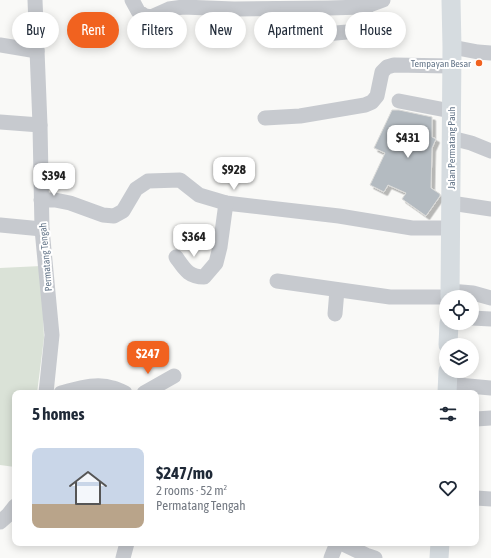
<!DOCTYPE html>
<meta charset="utf-8">
<style>
:root{--surface:#fff;--page:#f2f2f3;--text:#1f2937;--muted:#747a83;--line:#e0e1e3;--accent:#f1621f}
body{margin:0;font-family:"Asap Condensed",sans-serif;background:var(--page);color:var(--text);height:100vh;display:flex;flex-direction:column;font-size:15px;white-space:nowrap}
*{box-sizing:border-box;margin:0}
p{font-size:13px;color:var(--muted)}
.icon{flex:none;width:22px;height:22px;fill:none;stroke:currentColor;stroke-width:2;stroke-linecap:round;stroke-linejoin:round}
.map{position:relative;flex:1;overflow:hidden}
.details{position:absolute;left:12px;top:390px;width:467px;height:156px;display:flex;flex-direction:column;background:var(--surface);border-radius:8px;box-shadow:0 2px 10px #0003}
.details>*{flex:none}
.hud{position:absolute;left:12px;top:12px;width:467px;height:36px;display:flex;gap:8px}
.buttons{position:absolute;left:439px;top:290px;display:grid;gap:8px}
.buttons a{display:grid;place-items:center;width:40px;height:40px;border-radius:50%;background:var(--surface);box-shadow:0 2px 10px #0003;font-size:20px}
.price{position:absolute;translate:-50% -34px;padding:0 9px;border-radius:8px;background:#fff;color:#222;font-size:13px;line-height:26px;filter:drop-shadow(0 1px 2px #0008)}
.price::after{content:'';position:absolute;left:50%;top:24px;width:12px;height:9px;margin-left:-6px;background:inherit;clip-path:polygon(0 0,100% 0,50% 100%)}
.price.selected{background:var(--accent);color:#fff}
ul{padding:0;list-style:none}
li{display:flex;align-items:center;gap:12px;height:100px;padding:0 20px}
li+li{border-top:1px solid var(--line)}
li span{display:grid;place-items:center;flex:none;width:112px;height:80px;border-radius:8px;color:#555}
li>.icon{margin-inline-start:auto}
span .icon{width:48px;height:48px;fill:#fffc;stroke-width:1}
li b{font-size:17px}
h2{display:flex;justify-content:space-between;align-items:center;height:48px;padding:0 20px;font-size:17px}
.tag{padding:0 14px;border-radius:18px;background:var(--surface);box-shadow:0 2px 10px #0003;font-size:14px;line-height:36px}
.tag.selected{background:var(--accent);color:#fff}
.map>svg:first-child{display:block}
.green{fill:#dae2d7}
.building{fill:#b4bbc1;stroke:#dbdbd9;filter:url(#shadow)}
.lines{fill:none;stroke-linecap:round;stroke-linejoin:round}
.minor{stroke:#c7cacf;stroke-width:15}
.major{stroke:#d6dce0;stroke-width:19}
.poi-dot{fill:#f1621f;stroke:#fff;stroke-width:1.5}
.labels{text-anchor:middle;stroke-width:4;stroke-linejoin:round;paint-order:stroke}
.poi-label{font-size:10px;fill:#66778a;stroke:#fff;text-anchor:end}
.street-label{font-size:10px;fill:#66778a;stroke:#fff}
</style>
<div class="map">
<svg width="491" height="558" viewBox="0 0 491 558">
<defs>
<filter id="shadow"><feDropShadow dx="3.5" dy="3.5" stdDeviation="0" flood-color="#0004"/></filter>
</defs>
<rect width="100%" height="100%" fill="#f9f9f7"/>
<polygon class="green" points="41,266 44,338 37,393 15,393 15,467 0,465 0,268"/>
<polygon class="building" points="392,110 399,110 432,117 432,137 436,139 432,148 431,188 440,194 440,196 426,216 402,199 406,193 388,185 384,192 370,185 385,153 374,148"/>
<g class="lines">
<g class="minor">
<polyline points="35,0 40,125 42,229 52,335 46,393"/>
<polyline points="132,0 138,11 145,16 151,17 169,9 183,7 234,9 328,8 364,7 383,0"/>
<polyline points="273,9 274,20 280,28 314,35 347,32 362,27 367,19 364,7"/>
<polyline points="0,45 37,51"/>
<polyline points="452,47 478,52 491,53"/>
<polyline points="399,101 451,111"/>
<polyline points="265,118 300,116 365,105 372,102 377,96 382,72 387,67 394,65 451,66"/>
<polyline points="0,122 40,125"/>
<polyline points="451,138 471,143 491,151"/>
<polyline points="41,200 55,200 70,203 103,215 114,216 123,211 136,189 148,181 180,180 199,195 226,203 339,216 412,228 450,228"/>
<polyline points="451,203 491,209"/>
<polyline points="0,225 42,229"/>
<path d="M176,257C184,268 188,277 204,277L216,263L220,247L226,203"/>
<polyline points="277,281 390,297 446,297"/>
<polyline points="450,291 473,293 491,298"/>
<polyline points="335,314 337,290"/>
<polyline points="472,318 491,319"/>
<polyline points="447,384 491,388"/>
<path d="M61,393C77,389 96,382 113,388C117,389 121,391 125,393"/>
<polyline points="144,393 174,376"/>
<polyline points="476,419 491,418"/>
<polyline points="476,498 491,499"/>
<polyline points="0,522 8,515 15,506"/>
<polyline points="341,543 366,555 375,558"/>
<polyline points="123,558 127,543"/>
<polyline points="331,558 337,543"/>
</g>
<g class="major">
<polyline points="450,297 452,47 451,0"/>
<polyline points="448,345 449,323"/>
<polyline points="447,393 448,371"/>
<polyline points="439,558 440,543"/>
</g>
</g>
<circle class="poi-dot" cx="479" cy="63" r="4"/>
<g class="labels">
<g class="poi-label">
<text x="471" y="67">Tempayan Besar</text>
</g>
<g class="street-label">
<text transform="translate(451 148) rotate(-90)" y="4">Jalan Permatang Pauh</text>
<text transform="translate(45 257) rotate(-95)" y="4">Permatang Tengah</text>
</g>
</g>
</svg>
<div class="buttons">
<a><svg class="icon" aria-label="locate" viewBox="0 0 24 24"><circle cx="12" cy="12" r="6"/><path d="M12 2v4M12 18v4M2 12h4M18 12h4"/></svg></a>
<a><svg class="icon" aria-label="layers" viewBox="0 0 24 24"><path d="M12 4l9 5-9 5-9-5zM3 14l9 5 9-5"/></svg></a>
</div>
<b class="price" style="left:408px;top:159px">$431</b>
<b class="price" style="left:234px;top:191px">$928</b>
<b class="price" style="left:54px;top:197px">$394</b>
<b class="price" style="left:194px;top:258px">$364</b>
<b class="price selected" style="left:148px;top:375px">$247</b>
<div class="hud">
<a class="tag">Buy</a>
<a class="tag selected">Rent</a>
<a class="tag">Filters</a>
<a class="tag">New</a>
<a class="tag">Apartment</a>
<a class="tag">House</a>
</div>
<section class="details">
<h2>5 homes<svg class="icon" aria-label="filters" viewBox="0 0 24 24"><path d="M4 7h16M4 17h16"/><circle cx="9" cy="7" r="2"/><circle cx="15" cy="17" r="2"/></svg></h2>
<ul>
<li><span style="background:linear-gradient(#c9d6e8 70%,#b9a48a 0)"><svg class="icon" aria-label="home" viewBox="0 0 24 24"><path d="M3 11l9-7 9 7M6 9v11h12V9"/></svg></span><div><b>$247/mo</b><p>2 rooms · 52 m²</p><p>Permatang Tengah</p></div><svg class="icon" aria-label="heart" viewBox="0 0 24 24"><path d="M12 20l-8-8c-3-5 5-10 8-4 3-6 11-1 8 4z"/></svg></li>
</ul>
</section>
</div>
